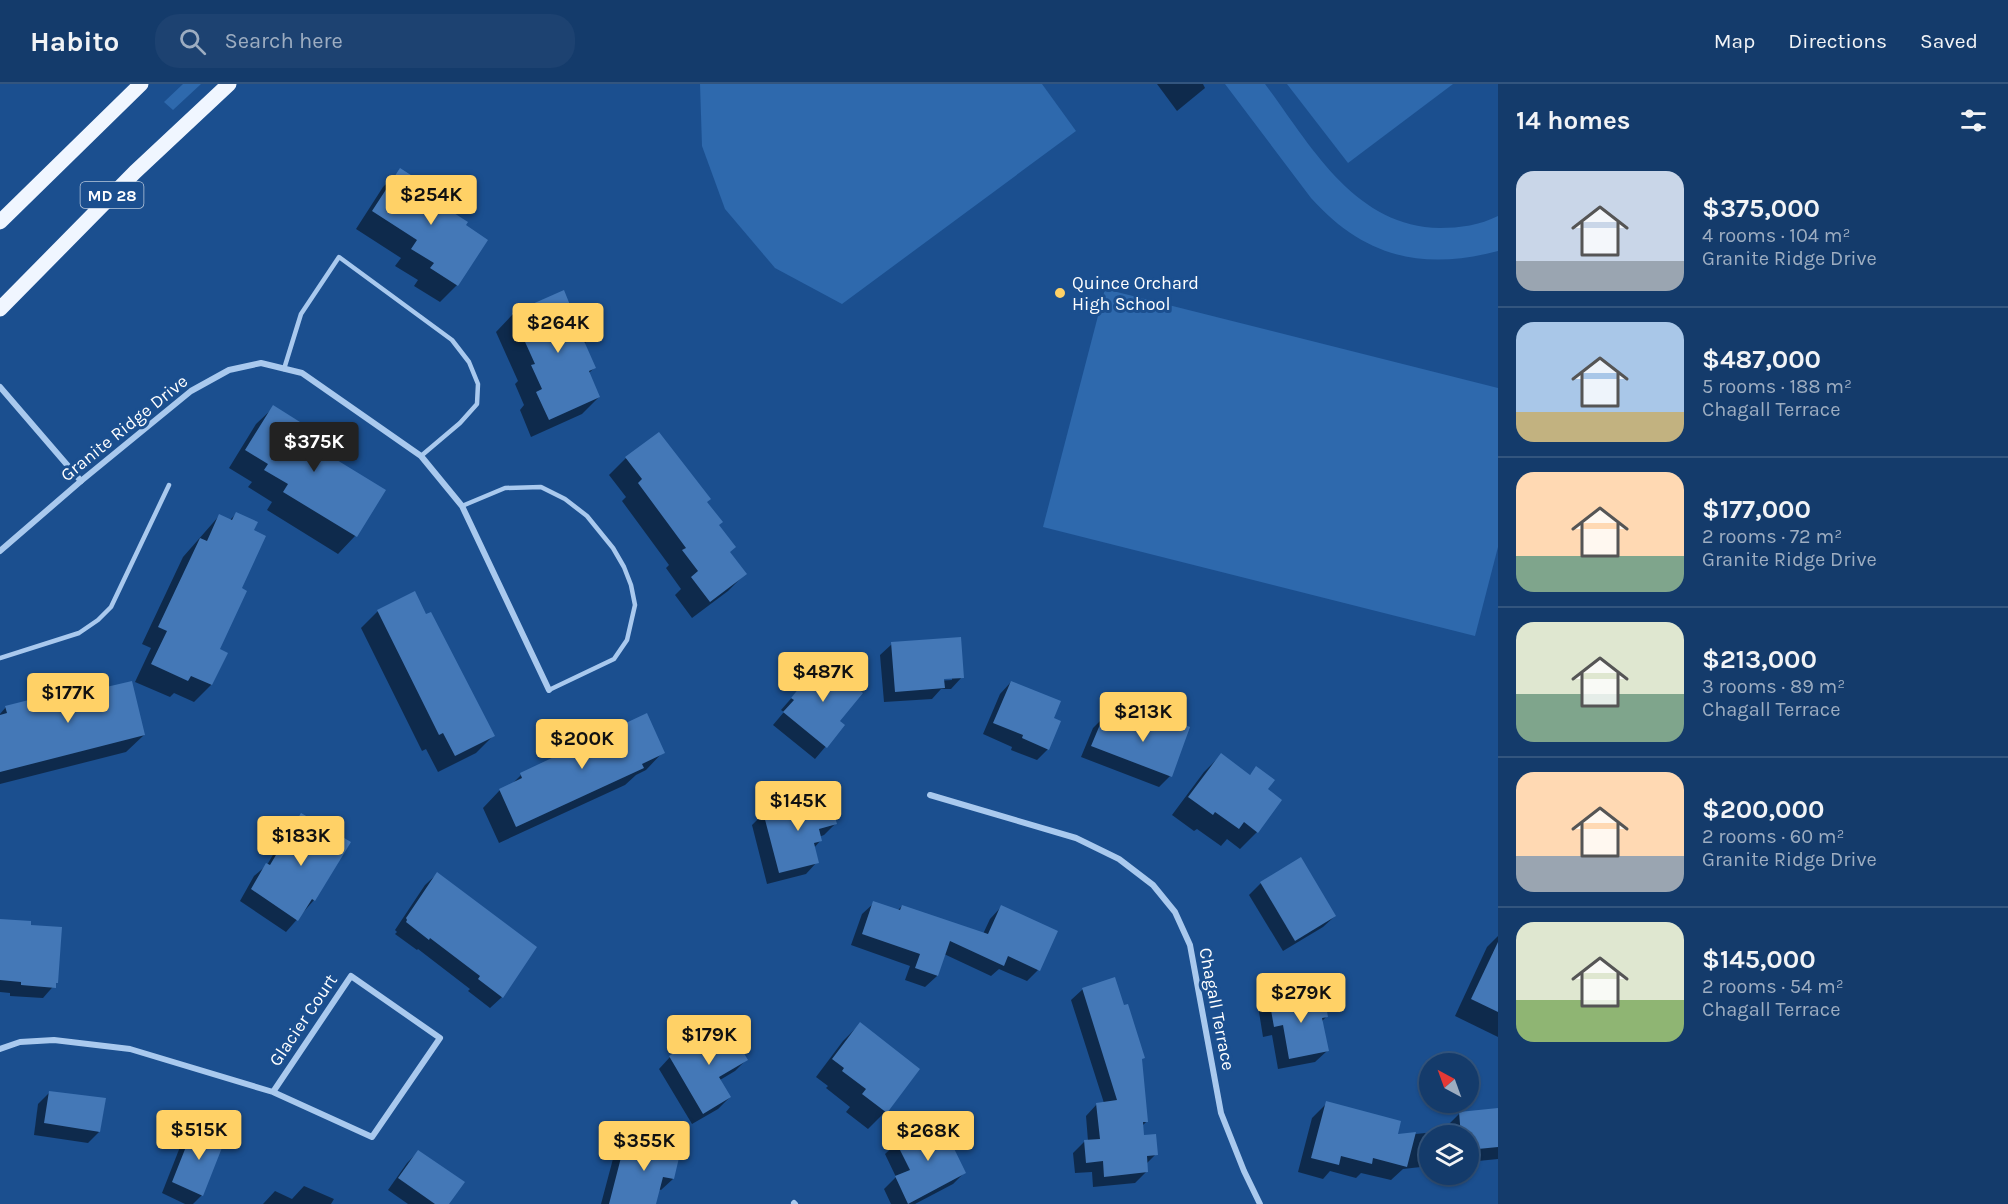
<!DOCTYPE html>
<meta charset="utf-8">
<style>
:root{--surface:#143b6b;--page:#1d4271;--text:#f1f3f6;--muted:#9dadc1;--line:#33557e;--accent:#ffd166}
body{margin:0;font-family:Karla,sans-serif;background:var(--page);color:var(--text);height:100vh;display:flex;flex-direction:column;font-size:22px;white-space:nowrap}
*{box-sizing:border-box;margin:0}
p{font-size:20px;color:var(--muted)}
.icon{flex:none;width:33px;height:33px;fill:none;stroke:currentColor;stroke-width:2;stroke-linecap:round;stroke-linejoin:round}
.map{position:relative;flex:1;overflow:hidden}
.side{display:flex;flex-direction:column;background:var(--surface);width:510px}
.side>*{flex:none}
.needle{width:39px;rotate:319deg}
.buttons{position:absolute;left:1419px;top:969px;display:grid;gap:12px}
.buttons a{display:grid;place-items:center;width:60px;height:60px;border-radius:50%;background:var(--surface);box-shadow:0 2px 4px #0004,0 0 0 2px var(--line);font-size:30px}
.price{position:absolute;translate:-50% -51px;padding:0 14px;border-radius:6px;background:var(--accent);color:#111;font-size:20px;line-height:39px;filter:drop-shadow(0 2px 3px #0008)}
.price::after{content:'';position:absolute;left:50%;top:36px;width:18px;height:14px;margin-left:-9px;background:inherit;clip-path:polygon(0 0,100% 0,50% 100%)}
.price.current{background:#222;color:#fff}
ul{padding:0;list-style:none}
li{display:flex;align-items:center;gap:18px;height:150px;padding:0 18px}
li+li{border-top:2px solid var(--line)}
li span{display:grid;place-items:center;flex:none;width:168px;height:120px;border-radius:18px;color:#555}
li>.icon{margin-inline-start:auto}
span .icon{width:72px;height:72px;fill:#fffc;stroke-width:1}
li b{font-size:26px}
h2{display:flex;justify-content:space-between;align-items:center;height:72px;padding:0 18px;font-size:26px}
header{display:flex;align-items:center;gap:36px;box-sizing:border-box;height:84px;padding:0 30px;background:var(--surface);border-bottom:2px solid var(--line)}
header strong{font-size:28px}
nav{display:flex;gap:33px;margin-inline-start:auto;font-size:21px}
.search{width:420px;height:54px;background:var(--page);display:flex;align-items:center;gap:15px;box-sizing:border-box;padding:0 21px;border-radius:24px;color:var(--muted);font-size:22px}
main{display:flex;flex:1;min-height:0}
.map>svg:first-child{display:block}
.green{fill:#2e69ad}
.shadow{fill:#0007;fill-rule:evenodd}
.building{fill:#4478b7}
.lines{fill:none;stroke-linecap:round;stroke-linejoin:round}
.lane{stroke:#a9c9ee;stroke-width:4.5}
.street{stroke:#a9c9ee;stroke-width:6}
.primary{stroke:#f0f6ff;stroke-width:15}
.poi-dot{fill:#ffd166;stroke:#1b4f8f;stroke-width:2}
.labels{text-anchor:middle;stroke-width:6;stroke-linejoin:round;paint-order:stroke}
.shield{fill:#1b4f8f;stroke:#bbcadd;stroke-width:1.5}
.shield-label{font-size:16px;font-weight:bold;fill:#fff}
.poi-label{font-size:18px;fill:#fff;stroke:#1b4f8f;text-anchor:start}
.street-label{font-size:18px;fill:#fff;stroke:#1b4f8f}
</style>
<header>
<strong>Habito</strong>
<div class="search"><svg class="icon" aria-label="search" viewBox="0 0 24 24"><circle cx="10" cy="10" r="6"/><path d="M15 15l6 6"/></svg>Search here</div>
<nav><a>Map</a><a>Directions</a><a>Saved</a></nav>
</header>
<main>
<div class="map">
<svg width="1498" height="1120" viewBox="0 0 1498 1120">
<rect width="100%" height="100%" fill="#1b4f8f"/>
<g class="green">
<polygon points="183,0 201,0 173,26 164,18"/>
<polygon points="700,0 1042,0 1076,47 842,220 775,184 725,125 702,62"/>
<path d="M1225,0H1265C1310,60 1354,143 1440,144C1460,144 1480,141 1498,132V167C1422,187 1364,173 1311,114Z"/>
<polygon points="1287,0 1453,0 1348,79"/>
<polygon points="1105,205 1498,304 1498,463 1475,552 1043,443"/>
</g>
<g class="shadow">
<polygon points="1157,0 1203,0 1205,4 1177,27"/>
<polygon points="401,86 441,122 457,201 440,218 414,202 418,196 395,182 401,174 356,145 383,103"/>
<polygon points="513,230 573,232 591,253 584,260 594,284 588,290 599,313 582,330 531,353 520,326 524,321 515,300 518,297 496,248"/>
<polygon points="274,323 296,343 312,362 384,406 355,452 338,470 267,426 272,418 248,403 252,398 229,384 256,340"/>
<polygon points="626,374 706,419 728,468 745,490 728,507 692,534 675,511 681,505 666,484 669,481 622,417 626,413 609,391"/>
<polygon points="236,430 240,505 218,566 226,569 211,601 194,618 174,609 170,613 135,598 151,564 142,560 183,473 219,432 229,437"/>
<polygon points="378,527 493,652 476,669 438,688 426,665 422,667 361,544"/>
<path d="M892,560L962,593L951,605H941L932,615L884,618L880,571ZM952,593V596L936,597V594Z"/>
<polygon points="823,578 838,637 843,642 815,675 773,641 784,628 781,626"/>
<polygon points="1011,598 1052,634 1048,665 1037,676 1011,666 1012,663 983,650 1000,610"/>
<polygon points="101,606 144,651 126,668 0,700 0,630 6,623"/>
<polygon points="1104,633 1126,641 1130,637 1154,647 1165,635 1170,692 1159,703 1081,673 1093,644"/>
<polygon points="663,668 646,686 636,691 625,701 499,759 483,724 500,706 510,702 521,691"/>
<polygon points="1221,671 1249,692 1257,684 1266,706 1257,748 1240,765 1227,755 1221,762 1197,745 1194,747 1172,731 1204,688"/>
<polygon points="828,713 835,740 824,751 819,753 820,757 814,764 817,778 806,790 767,800 752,741 763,730"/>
<polygon points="301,731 314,816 286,848 240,817 254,792 267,781 290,742"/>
<polygon points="1301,775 1335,832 1323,843 1283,867 1249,811 1261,799"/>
<polygon points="437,790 502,913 490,924 468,907 470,905 418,865 417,866 395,850 397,848 395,846 425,801"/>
<polygon points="874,819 897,827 902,822 983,850 990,835 1001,823 1038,886 1027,897 999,885 991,892 944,870 937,892 925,903 905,896 910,882 851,861 862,830"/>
<polygon points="0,837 57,898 43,914 10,912 10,909 0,908"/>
<polygon points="1498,852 1498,953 1455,932 1487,863"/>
<polygon points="1083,905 1140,976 1147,1037 1142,1042 1143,1053 1156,1070 1146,1080 1147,1087 1135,1099 1093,1103 1092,1088 1075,1089 1073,1069 1084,1058 1088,1057 1086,1032 1097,1020 1104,1019 1071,916"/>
<polygon points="1270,916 1294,918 1327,932 1321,938 1327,967 1315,978 1278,985 1272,951 1263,953 1259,928"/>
<polygon points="860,940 885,1028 868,1045 846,1028 850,1023 826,1004 828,1002 816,993 843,957"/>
<polygon points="670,973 746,976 735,987 720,996 730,1013 718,1025 692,1040 659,985"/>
<polygon points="50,1008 99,1048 88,1059 34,1051 38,1020"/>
<polygon points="1327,1019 1396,1052 1445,1047 1445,1044 1460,1029 1498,1026 1498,1075 1468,1078 1468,1052 1430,1052 1430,1082 1403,1085 1391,1096 1361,1089 1356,1094 1330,1087 1323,1095 1298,1088 1312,1034"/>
<polygon points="196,1045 202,1111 193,1120 185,1120 162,1109 180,1063"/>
<polygon points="654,1056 673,1095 661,1106 658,1105 655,1120 601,1120 614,1071 625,1059 646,1064"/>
<polygon points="897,1059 964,1089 953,1100 915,1120 891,1120 884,1105 896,1093 885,1070"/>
<polygon points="418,1068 447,1120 408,1120 388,1106 407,1079"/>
<polygon points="304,1102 334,1115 331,1120 263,1120 275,1107 292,1115"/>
</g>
<g class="building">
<polygon points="400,84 448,115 443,122 468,138 466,141 488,156 458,202 430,184 434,179 411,165 417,156 372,127"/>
<polygon points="564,206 574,231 581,228 592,254 584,257 596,284 589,287 600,313 549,336 536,308 542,305 531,281 535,280 512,229"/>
<polygon points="273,321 300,338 298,343 318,355 314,362 386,406 357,453 283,408 288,400 264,386 268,380 245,366"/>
<polygon points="659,348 711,415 707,418 723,438 719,441 736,463 730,468 747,490 710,518 691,493 698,487 682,466 686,464 638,399 642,395 625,373"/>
<polygon points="236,428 258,438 254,446 266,452 242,504 247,507 220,565 228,569 212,601 191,592 188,597 151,580 167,547 158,543 200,454 207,457 219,430 232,436"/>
<polygon points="415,507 426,530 431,528 495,652 455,672 443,649 439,651 377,526"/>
<polygon points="961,553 964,594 944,595 945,604 895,608 891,558"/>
<polygon points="822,576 863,609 840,637 845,641 827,664 783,628 794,616 791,614"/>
<polygon points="132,597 145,651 0,688 0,631 7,629 5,622 100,598 102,604"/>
<polygon points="1011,597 1061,617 1054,634 1061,637 1049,666 1022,654 1023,651 993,639"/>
<polygon points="647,629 665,669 642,680 644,684 516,743 499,705 522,694 520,689"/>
<polygon points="1104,631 1128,640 1130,636 1159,647 1165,633 1190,643 1172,693 1091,662"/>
<polygon points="1221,669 1250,691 1256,682 1275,696 1268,705 1282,716 1258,749 1244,738 1239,745 1215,728 1213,731 1188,713"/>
<polygon points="829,711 837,740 819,745 822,757 814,759 819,779 779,789 763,728"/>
<polygon points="301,729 351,758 315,817 312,815 298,837 251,805 266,779 270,781"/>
<polygon points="1301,773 1336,832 1295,857 1260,798"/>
<polygon points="437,788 537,863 503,914 478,895 480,892 430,854 429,856 406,838 407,836 406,834"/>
<polygon points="873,817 900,826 902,821 988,850 1001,821 1058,847 1040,887 1008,872 1004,882 950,857 938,892 915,884 920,870 862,850"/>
<polygon points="0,835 31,837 31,841 62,843 58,899 56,899 56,904 21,901 21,898 0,896"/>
<polygon points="1498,858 1498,928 1471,915"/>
<polygon points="1115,893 1124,921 1128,920 1145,974 1142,975 1148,1038 1143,1038 1144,1051 1156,1050 1158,1071 1147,1072 1148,1088 1104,1093 1103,1077 1086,1079 1084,1056 1100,1055 1096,1019 1117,1016 1082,904"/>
<polygon points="1295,911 1296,916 1324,911 1328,933 1322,934 1329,967 1289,975 1283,941 1274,943 1269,915"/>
<polygon points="725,938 748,976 719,993 731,1013 703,1030 669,972"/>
<polygon points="860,938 920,985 887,1029 862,1010 866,1005 842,987 844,984 832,975"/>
<polygon points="49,1007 106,1014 100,1048 44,1039"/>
<polygon points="1326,1017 1401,1037 1398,1050 1416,1048 1407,1083 1373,1074 1372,1080 1341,1072 1339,1081 1311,1074"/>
<polygon points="1498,1024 1498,1063 1468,1066 1468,1052 1461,1052 1459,1028"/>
<polygon points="940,1036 966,1089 908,1120 895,1092 910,1086 896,1058"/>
<polygon points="196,1043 225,1056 203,1112 172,1098 191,1050 193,1051"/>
<polygon points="654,1054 682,1061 674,1095 663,1093 656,1120 609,1120 625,1058 651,1064"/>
<polygon points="418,1066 465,1098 449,1120 435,1120 398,1094"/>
</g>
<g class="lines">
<g class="lane">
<polyline points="284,285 301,230 339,173 452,256 469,278 478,300 477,320 460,339 421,372"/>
<polyline points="462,422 505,404 541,403 565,415 587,432 613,464 624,483 631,501 635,521 627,556 614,575 549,606"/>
<polyline points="0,574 79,549 98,536 111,523 169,401"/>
</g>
<g class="street">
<polyline points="0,303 81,397"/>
<polyline points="0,467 81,397 191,307 229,286 261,279 302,289 421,372 462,422 549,606"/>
<polyline points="930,711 1076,754 1119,775 1153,801 1175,828 1190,861 1221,1029 1244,1087 1260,1120"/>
<polyline points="0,965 20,958 54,956 130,965 273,1008 372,1053 440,954 351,892 273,1008"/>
<polyline points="794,1119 795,1120"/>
</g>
<g class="primary">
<polyline points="0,138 141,0"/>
<polyline points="0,225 135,88 229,0"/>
</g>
</g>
<circle class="poi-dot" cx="1060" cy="209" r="6"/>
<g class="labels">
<rect class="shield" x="80.5" y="98" width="63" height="26" rx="4.5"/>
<g class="shield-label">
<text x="112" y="117">MD 28</text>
</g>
<g class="poi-label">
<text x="1072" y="205">Quince Orchard<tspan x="1072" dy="21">High School</tspan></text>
</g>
<g class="street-label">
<text transform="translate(124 344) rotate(-39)" y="6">Granite Ridge Drive</text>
<text transform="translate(1217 925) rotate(79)" y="6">Chagall Terrace</text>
<text transform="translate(303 936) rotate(-56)" y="6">Glacier Court</text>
</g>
</g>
</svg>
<div class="buttons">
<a><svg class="needle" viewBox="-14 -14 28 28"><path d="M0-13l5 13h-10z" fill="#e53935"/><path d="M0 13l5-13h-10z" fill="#9dadc1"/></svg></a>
<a><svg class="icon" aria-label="layers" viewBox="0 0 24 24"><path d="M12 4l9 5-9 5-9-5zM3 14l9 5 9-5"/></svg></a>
</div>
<b class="price" style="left:431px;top:142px">$254K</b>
<b class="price" style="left:558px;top:270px">$264K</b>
<b class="price current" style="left:314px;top:389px">$375K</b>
<b class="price" style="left:823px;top:619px">$487K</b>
<b class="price" style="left:68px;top:640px">$177K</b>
<b class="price" style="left:1143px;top:659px">$213K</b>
<b class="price" style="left:582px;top:686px">$200K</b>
<b class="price" style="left:798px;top:748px">$145K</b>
<b class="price" style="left:301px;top:783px">$183K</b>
<b class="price" style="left:1301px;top:940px">$279K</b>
<b class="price" style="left:709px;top:982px">$179K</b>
<b class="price" style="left:199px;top:1077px">$515K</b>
<b class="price" style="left:928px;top:1078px">$268K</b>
<b class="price" style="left:644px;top:1088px">$355K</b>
</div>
<section class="side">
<h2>14 homes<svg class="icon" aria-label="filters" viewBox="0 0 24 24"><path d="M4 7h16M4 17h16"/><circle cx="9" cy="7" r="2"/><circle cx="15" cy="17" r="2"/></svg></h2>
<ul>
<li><span style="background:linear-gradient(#c9d6e8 75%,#9aa5b1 0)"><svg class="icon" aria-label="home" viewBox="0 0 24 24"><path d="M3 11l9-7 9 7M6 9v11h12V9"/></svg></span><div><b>$375,000</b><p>4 rooms · 104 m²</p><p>Granite Ridge Drive</p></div></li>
<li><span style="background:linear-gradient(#a9c7e8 75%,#c2b280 0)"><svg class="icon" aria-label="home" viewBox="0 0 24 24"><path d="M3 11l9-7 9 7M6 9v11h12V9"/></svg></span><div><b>$487,000</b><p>5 rooms · 188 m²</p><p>Chagall Terrace</p></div></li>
<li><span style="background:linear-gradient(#ffd9b3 70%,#7fa58c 0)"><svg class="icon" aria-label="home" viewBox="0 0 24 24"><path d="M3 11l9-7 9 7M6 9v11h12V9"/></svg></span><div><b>$177,000</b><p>2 rooms · 72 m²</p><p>Granite Ridge Drive</p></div></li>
<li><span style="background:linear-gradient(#dfe7d0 60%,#7fa58c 0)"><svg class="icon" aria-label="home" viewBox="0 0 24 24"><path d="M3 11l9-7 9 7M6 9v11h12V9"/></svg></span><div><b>$213,000</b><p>3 rooms · 89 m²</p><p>Chagall Terrace</p></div></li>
<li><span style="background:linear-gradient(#ffd9b3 70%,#9aa5b1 0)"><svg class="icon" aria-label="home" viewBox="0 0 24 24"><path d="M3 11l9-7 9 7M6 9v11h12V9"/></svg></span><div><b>$200,000</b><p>2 rooms · 60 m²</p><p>Granite Ridge Drive</p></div></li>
<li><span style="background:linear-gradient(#dfe7d0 65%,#8fb573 0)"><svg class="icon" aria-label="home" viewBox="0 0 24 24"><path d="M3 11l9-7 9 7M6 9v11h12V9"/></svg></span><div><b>$145,000</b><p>2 rooms · 54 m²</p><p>Chagall Terrace</p></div></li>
</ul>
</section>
</main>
